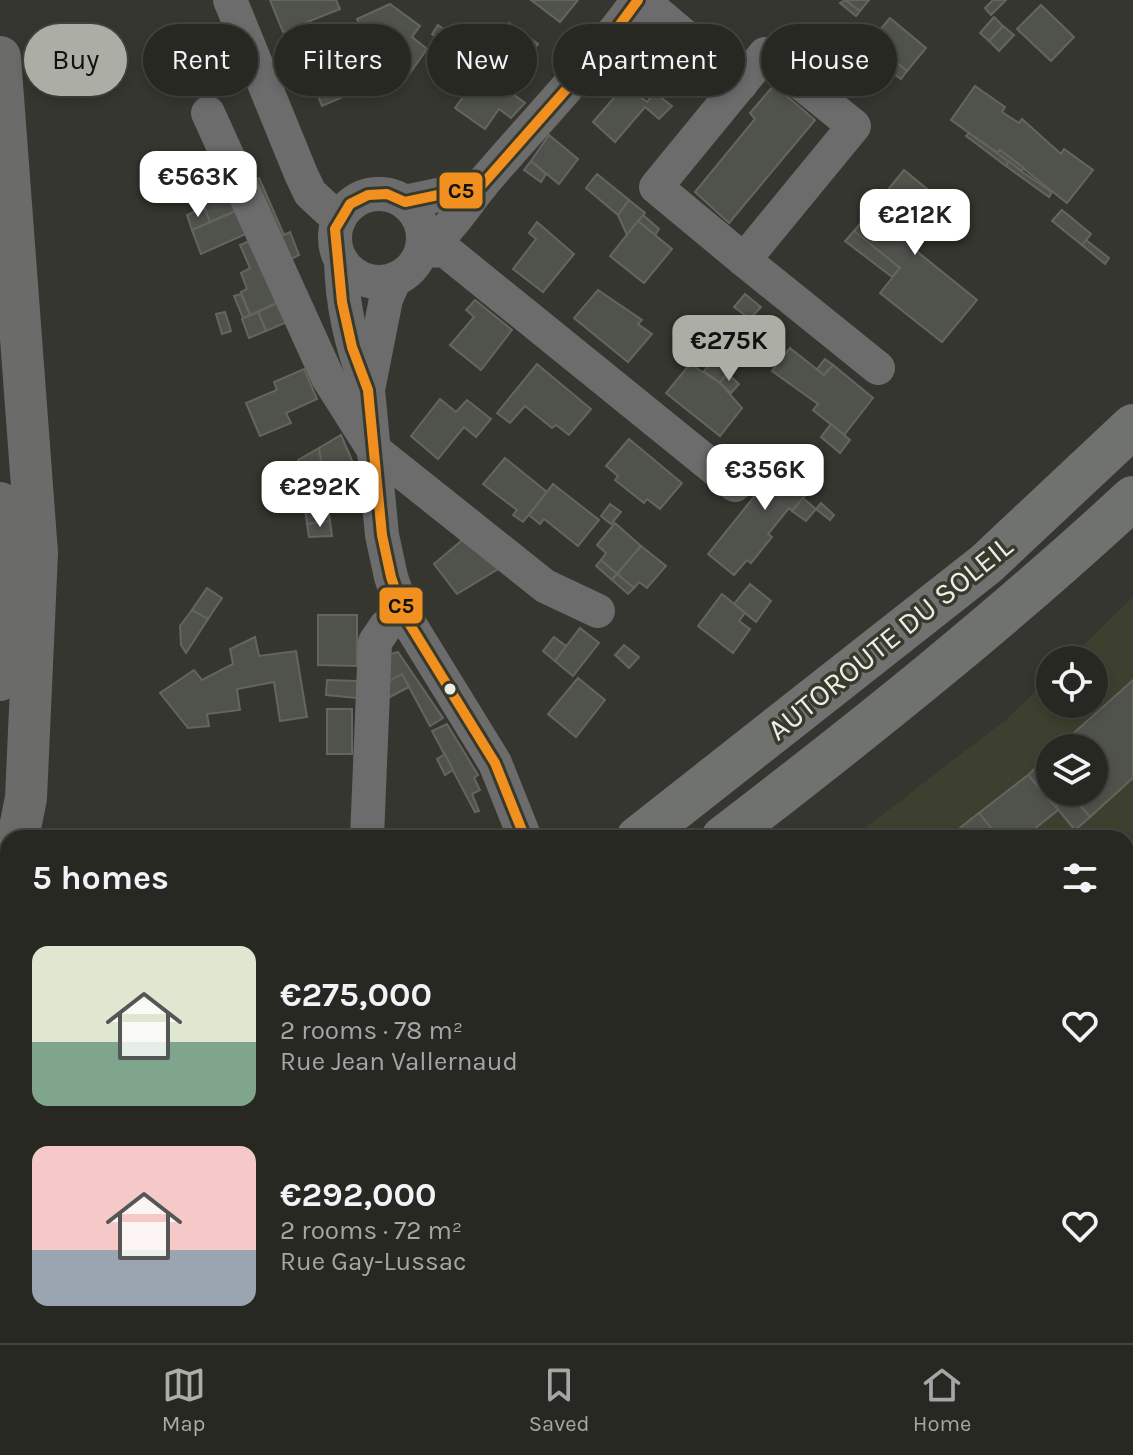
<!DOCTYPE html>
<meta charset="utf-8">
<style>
:root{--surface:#282823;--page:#343430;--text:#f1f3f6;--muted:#a5a6a6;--line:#444441;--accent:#acada5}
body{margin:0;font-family:Karla,sans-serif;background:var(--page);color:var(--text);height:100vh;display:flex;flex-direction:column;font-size:30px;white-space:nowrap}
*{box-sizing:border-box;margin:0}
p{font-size:26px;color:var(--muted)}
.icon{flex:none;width:44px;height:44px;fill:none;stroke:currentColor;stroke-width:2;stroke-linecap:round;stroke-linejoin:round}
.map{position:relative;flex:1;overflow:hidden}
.side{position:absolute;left:0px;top:830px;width:1134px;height:514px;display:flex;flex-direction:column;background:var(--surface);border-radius:24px 24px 0 0;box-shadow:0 4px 12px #0003,0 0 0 2px var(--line)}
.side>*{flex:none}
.top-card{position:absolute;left:24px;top:24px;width:1086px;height:72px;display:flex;gap:16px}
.fabs{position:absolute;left:1036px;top:646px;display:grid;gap:16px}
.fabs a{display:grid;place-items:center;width:72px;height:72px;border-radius:50%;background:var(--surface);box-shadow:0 4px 12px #0003,0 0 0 2px var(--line);font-size:40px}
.price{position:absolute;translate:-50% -68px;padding:0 18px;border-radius:16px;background:#fff;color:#222;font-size:26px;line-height:52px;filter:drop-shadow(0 2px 4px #0008)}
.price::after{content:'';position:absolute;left:50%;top:48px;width:24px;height:18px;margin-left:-12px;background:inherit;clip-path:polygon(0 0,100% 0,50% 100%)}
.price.active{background:var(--accent);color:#111}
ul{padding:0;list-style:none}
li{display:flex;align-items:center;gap:24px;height:200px;padding:0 32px}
li span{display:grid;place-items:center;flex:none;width:224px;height:160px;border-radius:16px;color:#555}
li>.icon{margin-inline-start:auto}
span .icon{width:96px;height:96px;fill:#fffc;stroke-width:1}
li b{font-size:34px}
h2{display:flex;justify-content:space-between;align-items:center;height:96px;padding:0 32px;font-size:34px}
.pill{padding:0 28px;border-radius:36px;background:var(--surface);box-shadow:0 4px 12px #0003,0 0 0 2px var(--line);font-size:28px;line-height:72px}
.pill.active{background:var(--accent);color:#111}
.dock{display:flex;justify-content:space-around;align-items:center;height:112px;border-top:2px solid var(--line);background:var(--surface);font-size:22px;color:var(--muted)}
.dock a{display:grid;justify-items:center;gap:4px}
.dock .active{color:var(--accent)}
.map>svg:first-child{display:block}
.built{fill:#3d402e}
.water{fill:#052455}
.building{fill:#50524c;stroke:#64655f;stroke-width:2}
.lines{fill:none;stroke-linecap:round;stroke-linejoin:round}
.minor{stroke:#6b6c6b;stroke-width:34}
.major{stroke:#6b6c6a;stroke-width:42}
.highway{stroke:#707270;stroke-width:44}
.bus-1-casing{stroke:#37392c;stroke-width:16}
.bus-1{stroke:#f2901f;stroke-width:10}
.bus-dot{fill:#ecede5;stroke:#37392c;stroke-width:3}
.labels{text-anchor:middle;stroke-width:7;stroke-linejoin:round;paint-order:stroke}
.street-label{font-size:30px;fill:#ecede5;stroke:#37392c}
.line-badge{stroke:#37392c;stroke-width:3}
.pale-badge-label{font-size:22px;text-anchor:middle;font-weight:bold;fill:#111}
</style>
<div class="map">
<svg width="1133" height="1343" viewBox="0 0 1133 1343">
<rect width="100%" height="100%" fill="#35362f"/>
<g class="built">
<polygon points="1133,597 1133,680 1057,748 1050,748 1050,754 1028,775 947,838 852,838 1008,718 1050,677 1050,704 1094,704 1094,660 1068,660"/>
<polygon points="1133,778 1133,1320 1126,1335 1126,838 1023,838 1058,810 1076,830"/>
<polygon points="843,1336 1126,1336 1122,1343 849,1343"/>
</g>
<polygon class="water" points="738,319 760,338 761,348 748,354 724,334 725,324"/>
<g class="building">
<polygon points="270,0 336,0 340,9 283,32"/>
<polygon points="531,0 578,0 560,22"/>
<polygon points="845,0 860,11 856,16 840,3"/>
<polygon points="845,0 869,0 860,11"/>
<polygon points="993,0 1006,0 991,15 985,8"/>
<polygon points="390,4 420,26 412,37 427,49 405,80 391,69 398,58 374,40 367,43 357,19"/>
<polygon points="1041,5 1074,37 1051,61 1017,29"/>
<polygon points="994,17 1003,26 989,41 980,33"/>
<polygon points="890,18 926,48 907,71 889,57 883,64 864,49"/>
<polygon points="509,23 538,44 519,70 489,49"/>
<polygon points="438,25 455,37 449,47 432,34"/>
<polygon points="1003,26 1014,35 999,51 989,41"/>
<polygon points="374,40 398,58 394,64 368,45"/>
<polygon points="461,41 471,47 463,58 454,51"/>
<polygon points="446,45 466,59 456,71 437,57"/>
<polygon points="845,45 854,54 837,74 827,67"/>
<polygon points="336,52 352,93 322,106 311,79 305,81 299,69"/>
<polygon points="466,59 482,71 476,79 459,68"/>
<polygon points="897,63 907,71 901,79 890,71"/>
<polygon points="482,71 525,103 511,118 499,109 485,129 455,108"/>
<polygon points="625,85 647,102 655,93 672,106 659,119 645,107 615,142 593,122"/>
<polygon points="774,85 815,120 729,223 695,192 755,119 750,113"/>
<polygon points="975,86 1005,107 1002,112 1019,123 1022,119 1061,154 1064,149 1093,170 1067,203 1000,150 997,153 951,120"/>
<polygon points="969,133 1009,161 1006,166 966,136"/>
<polygon points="549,135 578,159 559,184 531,161"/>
<polygon points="1000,150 1024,168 1021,171 997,153"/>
<polygon points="215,154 238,210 210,222 188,166"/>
<polygon points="531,161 546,174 541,182 524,170"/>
<polygon points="1009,161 1021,171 1052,192 1049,197 1006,166"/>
<polygon points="904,170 949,207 914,249 977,300 942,342 880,293 900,268 854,231"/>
<polygon points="597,174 629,200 618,215 586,188"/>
<polygon points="259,178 284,235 272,240 247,183"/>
<polygon points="629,200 645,213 627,235 618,215"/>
<polygon points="204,207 210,222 192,230 187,215"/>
<polygon points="238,210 248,233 201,254 192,230"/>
<polygon points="1062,210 1091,234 1082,245 1052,221"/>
<polygon points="643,215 659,229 655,235 638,221"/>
<polygon points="638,221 672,249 644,283 610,256"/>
<polygon points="537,222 574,254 543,292 513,269 536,239 529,233"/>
<polygon points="854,231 900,268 892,277 845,241"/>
<polygon points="290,232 299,255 285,262 272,240"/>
<polygon points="257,238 283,300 250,315 241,292 247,289 241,273 250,268 240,245"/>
<polygon points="1086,240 1109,258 1105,264 1082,245"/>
<polygon points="598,290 642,320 638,324 652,334 628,362 574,318"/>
<polygon points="241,294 250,315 243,318 234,296"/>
<polygon points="745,294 761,307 750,319 734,307"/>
<polygon points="283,300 292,320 266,331 258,312"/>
<polygon points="475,300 512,330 481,370 450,345 474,317 466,310"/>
<polygon points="225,312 231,331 222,334 216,314"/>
<polygon points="258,312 266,331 249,338 242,319"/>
<polygon points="790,348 824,375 833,365 873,398 844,435 813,410 818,404 772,371"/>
<polygon points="717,355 732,367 720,383 704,371"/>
<polygon points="825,359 833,365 824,375 817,369"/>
<polygon points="537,364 591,409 569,435 556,425 552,428 525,406 510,423 497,413"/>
<polygon points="690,364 720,383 742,408 720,436 666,393"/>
<polygon points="304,369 317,399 286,413 291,423 260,436 246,403 277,390 274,382"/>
<polygon points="727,373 739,384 731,393 720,383"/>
<polygon points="440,399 456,412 467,400 491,419 476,437 464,427 438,459 411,436"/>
<polygon points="831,424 850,440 840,453 821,437"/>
<polygon points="341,435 354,465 357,505 326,507 319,448"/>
<polygon points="629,439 682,483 660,509 647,499 644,503 615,480 618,476 606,466"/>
<polygon points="794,447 821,469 809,483 813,486 803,498 792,511 789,508 768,534 772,537 751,563 747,560 734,575 708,554"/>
<polygon points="319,448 330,521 307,524 298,460"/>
<polygon points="505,458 547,492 523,522 513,515 517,510 483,484"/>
<polygon points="553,484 599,520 578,546 544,519 540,524 529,515"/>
<polygon points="803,498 816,509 806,521 792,511"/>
<polygon points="821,503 834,515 830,520 816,509"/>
<polygon points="610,504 621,512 611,524 601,516"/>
<polygon points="330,521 332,536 309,537 307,524"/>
<polygon points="615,523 641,546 617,574 601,560 606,553 597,545"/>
<polygon points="467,536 503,566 457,594 434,564"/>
<polygon points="641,546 666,566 647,588 639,582 634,588 617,574"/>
<polygon points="601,560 617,574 612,580 596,566"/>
<polygon points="617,574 634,588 628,594 612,580"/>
<polygon points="750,584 771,601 756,622 734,604"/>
<polygon points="207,588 222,598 208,619 192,610"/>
<polygon points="722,594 745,613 739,621 750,629 733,653 698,626"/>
<polygon points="192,610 208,619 186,653 181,645 180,626"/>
<polygon points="318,615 357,615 357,666 318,665"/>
<polygon points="580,628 599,643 573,676 555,661"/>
<polygon points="255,637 259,656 296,651 307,717 280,721 274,682 237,689 240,710 207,714 209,726 188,728 160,693 194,670 202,680 233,664 230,649"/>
<polygon points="554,637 566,646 555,661 543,651"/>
<polygon points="624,645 639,657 629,668 615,655"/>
<polygon points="398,652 443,718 430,726 402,674 384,684 384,656"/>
<polygon points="402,674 409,687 384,700 384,684"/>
<polygon points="578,678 605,700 576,737 548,714"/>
<polygon points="327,680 357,681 357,698 326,695"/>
<polygon points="1133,680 1133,778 1090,817 1070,794 1056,807 1028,775 1050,754 1050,792 1094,792 1094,748 1057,748"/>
<rect x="327" y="709" width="25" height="45"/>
<polygon points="447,724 478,775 474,778 480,790 472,794 479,811 475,812 432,731"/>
<polygon points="445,754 453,770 445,775 437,759"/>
<polygon points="1028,775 1058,810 1023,838 999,838 979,813"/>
<polygon points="1070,794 1090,817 1075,830 1056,807"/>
<polygon points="979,813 999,838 947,838"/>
<polygon points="253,1336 269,1336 278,1343 248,1343"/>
<polygon points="444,1336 475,1336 469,1343 439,1343"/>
<polygon points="850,1336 899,1336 894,1343 859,1343"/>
<polygon points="957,1336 977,1336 986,1343 954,1343"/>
</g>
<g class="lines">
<g class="minor">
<polyline points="230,0 301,174 310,193 339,220"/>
<polyline points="642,0 741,84"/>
<polygon points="765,54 854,126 744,260 656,187"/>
<polyline points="208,113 328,378 373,449 545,586 598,611"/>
<circle cx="379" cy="238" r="44"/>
<polyline points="405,202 481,186"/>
<polyline points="422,250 446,251 735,485"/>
<path d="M422,250C449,233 463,208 483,183C535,122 591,65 638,0"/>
<path d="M341,260C342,305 351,343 366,384"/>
<polyline points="744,260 878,368"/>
<polyline points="395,279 386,299 368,390 382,535 391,577 404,615 495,763 525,838"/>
<polyline points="367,838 375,642 386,626 404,615"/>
<polyline points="795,1336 802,1343"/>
<polyline points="182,1343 189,1336"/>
<polyline points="482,1343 488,1336"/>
</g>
<g class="major">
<polyline points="0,57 37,553 26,798 18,838"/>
<polyline points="0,503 6,576 0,680"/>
<polyline points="0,924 8,886"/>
</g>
<g class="highway">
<polyline points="638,838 986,564 1133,426"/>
<path d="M723,838C866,728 1000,621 1133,498"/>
<polyline points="5,1343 13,1336"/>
<polyline points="84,1343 92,1336"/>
</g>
<g class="bus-1-casing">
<polyline id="bus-1" points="525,838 495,763 404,615 391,577 382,535 368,390 352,347 342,302 335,229 350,204 368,195 387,194 405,202 481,186 601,50 638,0"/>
</g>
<use href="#bus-1" class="bus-1"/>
</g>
<circle class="bus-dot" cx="450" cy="689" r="7"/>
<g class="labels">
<g class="street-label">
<text transform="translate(890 638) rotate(-39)" y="10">AUTOROUTE DU SOLEIL</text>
</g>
</g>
<g class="line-badge">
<rect x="438" y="171" width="46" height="39" rx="8" fill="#f2901f"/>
<rect x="378" y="586" width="46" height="39" rx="8" fill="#f2901f"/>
</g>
<g class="pale-badge-label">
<text x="461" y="198">C5</text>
<text x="401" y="613">C5</text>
</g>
</svg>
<div class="fabs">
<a><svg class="icon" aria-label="locate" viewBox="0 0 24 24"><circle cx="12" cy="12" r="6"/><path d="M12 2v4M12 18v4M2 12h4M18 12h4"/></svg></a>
<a><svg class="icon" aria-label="layers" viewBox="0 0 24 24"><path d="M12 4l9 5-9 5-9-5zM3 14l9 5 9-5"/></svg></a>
</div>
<b class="price" style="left:198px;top:219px">€563K</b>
<b class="price" style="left:915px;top:257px">€212K</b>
<b class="price active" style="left:729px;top:383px">€275K</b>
<b class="price" style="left:765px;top:512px">€356K</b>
<b class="price" style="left:320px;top:529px">€292K</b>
<div class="top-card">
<a class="pill active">Buy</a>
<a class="pill">Rent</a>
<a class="pill">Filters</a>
<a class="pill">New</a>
<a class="pill">Apartment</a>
<a class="pill">House</a>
</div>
<section class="side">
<h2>5 homes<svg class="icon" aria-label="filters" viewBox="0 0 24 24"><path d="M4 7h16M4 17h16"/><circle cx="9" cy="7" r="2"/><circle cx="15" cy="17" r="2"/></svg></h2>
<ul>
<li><span style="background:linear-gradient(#dfe7d0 60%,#7fa58c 0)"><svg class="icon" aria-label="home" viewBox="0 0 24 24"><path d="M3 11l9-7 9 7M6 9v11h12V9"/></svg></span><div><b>€275,000</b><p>2 rooms · 78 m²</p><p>Rue Jean Vallernaud</p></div><svg class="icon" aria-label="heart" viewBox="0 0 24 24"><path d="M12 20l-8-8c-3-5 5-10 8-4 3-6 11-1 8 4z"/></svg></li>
<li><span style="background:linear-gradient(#f6c9c9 65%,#9aa5b1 0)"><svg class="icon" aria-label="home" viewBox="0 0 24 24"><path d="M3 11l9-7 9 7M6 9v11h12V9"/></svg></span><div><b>€292,000</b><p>2 rooms · 72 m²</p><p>Rue Gay-Lussac</p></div><svg class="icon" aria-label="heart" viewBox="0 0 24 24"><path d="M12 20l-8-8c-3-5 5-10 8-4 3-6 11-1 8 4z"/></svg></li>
</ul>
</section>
</div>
<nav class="dock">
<a class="active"><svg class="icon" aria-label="map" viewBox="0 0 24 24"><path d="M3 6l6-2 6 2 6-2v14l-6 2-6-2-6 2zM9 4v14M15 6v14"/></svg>Map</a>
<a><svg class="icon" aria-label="saved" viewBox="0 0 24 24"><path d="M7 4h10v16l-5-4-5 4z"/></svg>Saved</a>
<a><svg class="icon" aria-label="home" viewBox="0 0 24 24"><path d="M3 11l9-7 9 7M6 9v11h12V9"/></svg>Home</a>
</nav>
